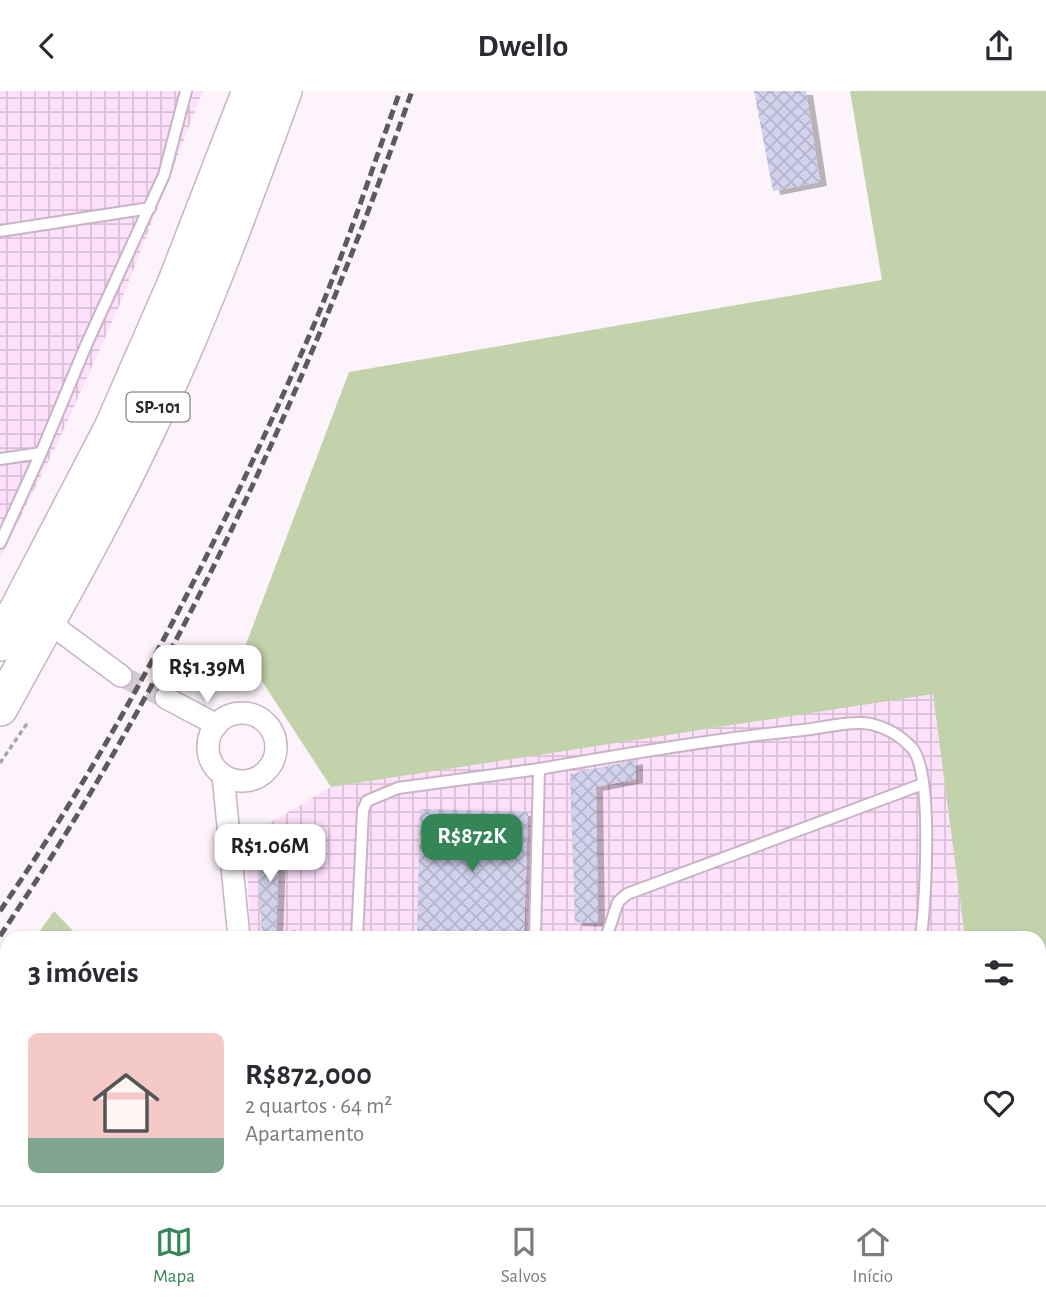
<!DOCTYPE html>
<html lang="pt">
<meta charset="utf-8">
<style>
:root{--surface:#fff;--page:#f2f2f3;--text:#2b2b33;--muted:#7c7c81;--line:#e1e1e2;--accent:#348657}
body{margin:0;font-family:"Alegreya Sans",sans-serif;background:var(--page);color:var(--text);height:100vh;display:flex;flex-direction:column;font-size:26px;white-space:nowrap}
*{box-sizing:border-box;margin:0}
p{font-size:23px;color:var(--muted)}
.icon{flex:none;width:38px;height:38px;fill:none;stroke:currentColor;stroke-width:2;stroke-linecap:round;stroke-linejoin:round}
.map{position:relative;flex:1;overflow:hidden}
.panel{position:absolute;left:0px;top:840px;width:1046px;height:275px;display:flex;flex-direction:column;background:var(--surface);border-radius:21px 21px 0 0;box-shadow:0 2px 5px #0004}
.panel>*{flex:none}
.price{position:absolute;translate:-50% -60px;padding:0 16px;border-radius:14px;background:#fff;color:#222;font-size:23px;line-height:46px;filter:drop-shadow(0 2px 4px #0008)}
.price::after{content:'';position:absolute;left:50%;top:42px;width:21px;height:16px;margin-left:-10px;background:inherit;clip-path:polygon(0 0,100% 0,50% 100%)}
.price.selected{background:var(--accent);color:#fff}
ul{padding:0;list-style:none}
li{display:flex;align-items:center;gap:21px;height:175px;padding:0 28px}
li span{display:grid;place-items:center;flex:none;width:196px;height:140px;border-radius:10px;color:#555}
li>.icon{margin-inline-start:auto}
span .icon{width:84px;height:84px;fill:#fffc;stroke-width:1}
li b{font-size:30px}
h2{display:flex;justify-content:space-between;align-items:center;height:84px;padding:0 28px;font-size:30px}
header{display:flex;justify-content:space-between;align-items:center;height:91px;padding:0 28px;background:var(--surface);font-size:32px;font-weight:600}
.dock{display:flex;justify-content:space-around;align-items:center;height:98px;border-top:2px solid var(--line);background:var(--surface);font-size:19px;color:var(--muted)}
.dock a{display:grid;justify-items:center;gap:4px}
.dock .selected{color:var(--accent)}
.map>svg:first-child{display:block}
.industrial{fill:url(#industrial-grid)}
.green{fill:#c2d2aa}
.building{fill:url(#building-cross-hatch);filter:url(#shadow)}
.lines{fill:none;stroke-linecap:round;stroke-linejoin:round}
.minor-tunnel{stroke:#d3cad2;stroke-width:21;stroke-dasharray:21 10;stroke-linecap:butt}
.service-casing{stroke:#c9b3c7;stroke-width:14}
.minor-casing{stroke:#c9b3c7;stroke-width:24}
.trunk-casing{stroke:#c9b3c7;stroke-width:38}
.path{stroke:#aca4ab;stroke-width:3.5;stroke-dasharray:5 3.5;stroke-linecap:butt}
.service{stroke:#fff;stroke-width:10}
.minor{stroke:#fff;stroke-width:21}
.trunk{stroke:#fff;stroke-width:35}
.rail{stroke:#60585f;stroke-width:5;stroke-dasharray:10 5;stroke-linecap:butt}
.labels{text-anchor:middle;stroke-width:5;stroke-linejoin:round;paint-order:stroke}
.shield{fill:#fff;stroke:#6c666b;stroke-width:2}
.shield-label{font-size:18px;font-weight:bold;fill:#2d252c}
</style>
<header><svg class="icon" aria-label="back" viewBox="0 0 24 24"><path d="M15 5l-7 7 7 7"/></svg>Dwello<svg class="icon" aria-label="share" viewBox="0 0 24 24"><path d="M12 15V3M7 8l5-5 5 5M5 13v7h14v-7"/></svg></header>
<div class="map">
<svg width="1046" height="1114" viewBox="0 0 1046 1114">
<defs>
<pattern id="industrial-grid" width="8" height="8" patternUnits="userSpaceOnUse" patternTransform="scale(1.75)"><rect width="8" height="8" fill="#fde0fa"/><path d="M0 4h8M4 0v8" fill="none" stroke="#d9c0d6"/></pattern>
<pattern id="building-cross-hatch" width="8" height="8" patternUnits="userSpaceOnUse" patternTransform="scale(1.75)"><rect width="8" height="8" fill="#d2d2ed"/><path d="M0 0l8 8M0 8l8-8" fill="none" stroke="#b5b4cb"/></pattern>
<filter id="shadow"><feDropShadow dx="7" dy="4" stdDeviation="0" flood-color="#0004"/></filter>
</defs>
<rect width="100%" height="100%" fill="#fcf3fb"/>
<g class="industrial">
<polygon points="0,0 203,0 118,218 57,353 0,467"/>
<polygon points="933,602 965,847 250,847 246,746 331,696"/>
<polygon points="289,1108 560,1108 542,1114 293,1114"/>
</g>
<g class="green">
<polygon points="850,0 1046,0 1046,1114 542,1114 560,1108 1040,1108 1040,847 965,847 933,603 331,696 243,561 349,281 882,189"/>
<polygon points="54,820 80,847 35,847"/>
<polygon points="7,887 7,1108 134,1108 135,1114 0,1114 0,897"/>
</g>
<g class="building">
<polygon points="754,0 806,0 820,91 773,100"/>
<polygon points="636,669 636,688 596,696 598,832 575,831 570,683"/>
<polygon points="420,718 528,721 524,847 417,847"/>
<polygon points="280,736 276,842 296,839 296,847 262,847 256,746"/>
<polygon points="437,1108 509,1108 492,1114 439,1114"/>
</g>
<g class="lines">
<polyline class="minor-tunnel" points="121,585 166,607"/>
<g class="service-casing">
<g id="service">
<polyline points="0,140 150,117"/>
<polyline points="0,368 41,362 87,252 164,84 186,0"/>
<polyline points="0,452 41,362"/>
<path d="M539,678C626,663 714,648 803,639C823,637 852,629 871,633C888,637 901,645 912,657C934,683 925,811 921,847"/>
<polyline points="357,847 363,719 367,710 398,697 539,678 535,847"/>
<polyline points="606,847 618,811 627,803 923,693"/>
<polyline points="378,1114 392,1108"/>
</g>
</g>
<g class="minor-casing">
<g id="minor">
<polyline points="47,530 121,585"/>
<polyline points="166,607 217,634"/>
<circle cx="242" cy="656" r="34"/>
<polyline points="223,684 239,847"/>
<polyline points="265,1108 265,1114"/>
</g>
</g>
<g class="trunk-casing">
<g id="trunk">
<polyline points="0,552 112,337 175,193 250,0"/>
<path d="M0,617C50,525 102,435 147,340C200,230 242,115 284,0"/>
</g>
</g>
<polyline class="path" points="0,672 26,634 23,632"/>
<use href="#service" class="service"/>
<use href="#minor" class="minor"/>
<use href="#trunk" class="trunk"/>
<g class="rail">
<path d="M0,820C124,639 222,444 310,243C344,164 371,81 400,0"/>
<path d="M0,845C176,583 308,297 412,0"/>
</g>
</g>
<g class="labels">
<rect class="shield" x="126.5" y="301.5" width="63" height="29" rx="5"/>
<g class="shield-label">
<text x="158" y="322">SP-101</text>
</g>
</g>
</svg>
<b class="price" style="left:207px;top:614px">R$1.39M</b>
<b class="price selected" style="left:472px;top:783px">R$872K</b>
<b class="price" style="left:270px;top:793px">R$1.06M</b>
<section class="panel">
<h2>3 imóveis<svg class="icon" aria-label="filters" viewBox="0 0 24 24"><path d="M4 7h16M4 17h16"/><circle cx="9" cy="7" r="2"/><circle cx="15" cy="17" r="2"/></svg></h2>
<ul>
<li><span style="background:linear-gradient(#f6c9c9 75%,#7fa58c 0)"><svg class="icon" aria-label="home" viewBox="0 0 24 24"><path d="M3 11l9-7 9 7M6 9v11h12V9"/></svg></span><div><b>R$872,000</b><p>2 quartos · 64 m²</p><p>Apartamento</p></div><svg class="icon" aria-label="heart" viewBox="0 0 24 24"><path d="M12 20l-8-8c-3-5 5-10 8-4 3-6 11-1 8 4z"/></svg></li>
</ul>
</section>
</div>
<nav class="dock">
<a class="selected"><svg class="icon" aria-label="map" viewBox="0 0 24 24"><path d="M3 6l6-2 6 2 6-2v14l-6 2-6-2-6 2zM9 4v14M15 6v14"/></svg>Mapa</a>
<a><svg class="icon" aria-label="saved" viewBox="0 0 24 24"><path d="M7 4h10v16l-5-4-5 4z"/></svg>Salvos</a>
<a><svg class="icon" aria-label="home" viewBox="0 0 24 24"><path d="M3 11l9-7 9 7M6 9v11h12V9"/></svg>Início</a>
</nav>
